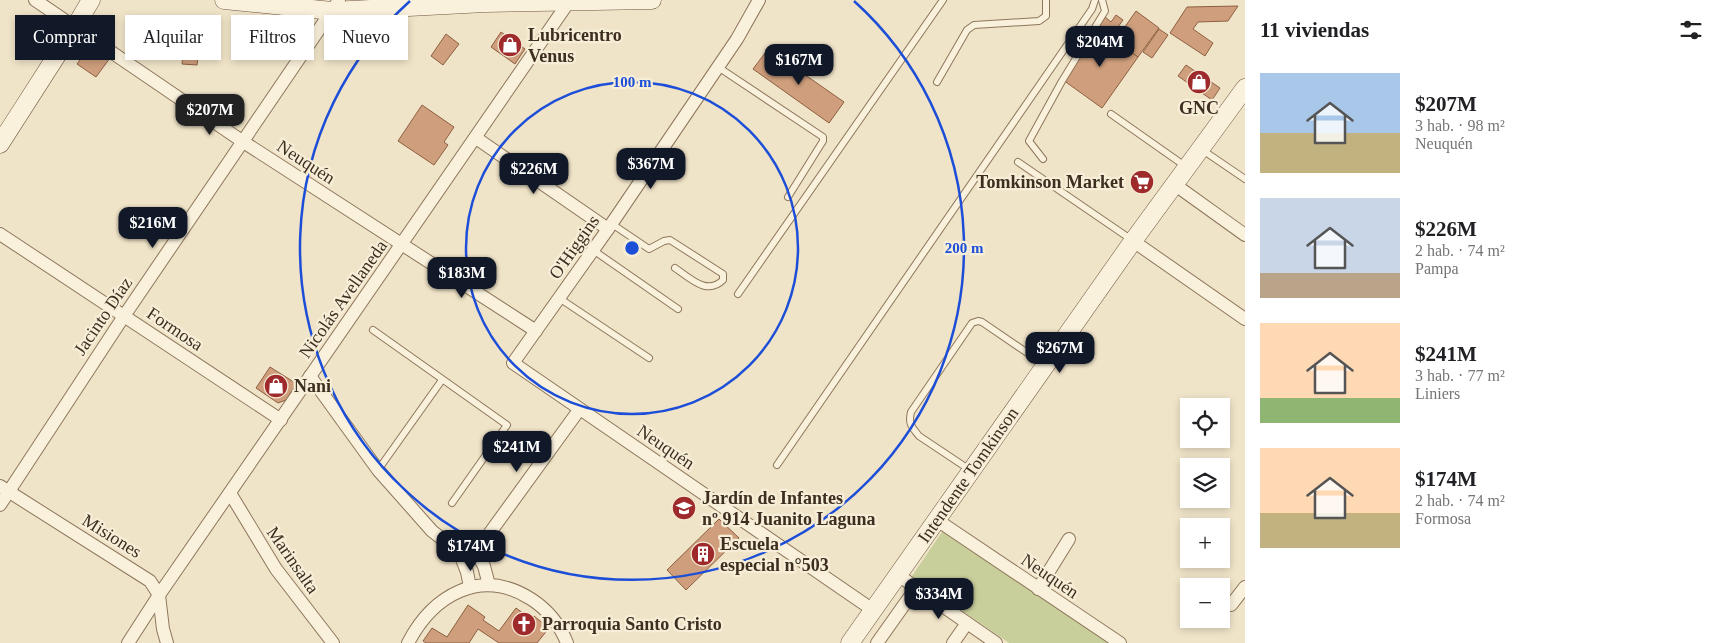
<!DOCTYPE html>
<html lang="es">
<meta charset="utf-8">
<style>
:root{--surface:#fff;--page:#f2f2f2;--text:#202124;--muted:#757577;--accent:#111827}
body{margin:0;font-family:Georgia,serif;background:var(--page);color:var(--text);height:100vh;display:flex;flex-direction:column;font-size:19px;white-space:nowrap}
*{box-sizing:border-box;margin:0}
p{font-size:16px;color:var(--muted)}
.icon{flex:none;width:28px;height:28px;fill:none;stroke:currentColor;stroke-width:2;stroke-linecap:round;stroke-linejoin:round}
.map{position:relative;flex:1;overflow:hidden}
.panel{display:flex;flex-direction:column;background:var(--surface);width:475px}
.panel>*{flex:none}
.guide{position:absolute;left:15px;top:15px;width:475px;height:45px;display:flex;gap:10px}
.buttons{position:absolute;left:1180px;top:398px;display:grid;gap:10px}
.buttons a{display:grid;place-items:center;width:50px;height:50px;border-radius:0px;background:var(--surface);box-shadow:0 2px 8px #0003;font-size:25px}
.price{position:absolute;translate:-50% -42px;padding:0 11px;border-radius:10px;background:var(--accent);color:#fff;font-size:16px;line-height:32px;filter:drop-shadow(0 1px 2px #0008)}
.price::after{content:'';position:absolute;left:50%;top:30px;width:15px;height:11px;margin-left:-8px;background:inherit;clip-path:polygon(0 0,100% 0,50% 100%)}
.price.on{background:#222;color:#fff}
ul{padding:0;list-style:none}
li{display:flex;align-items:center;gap:15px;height:125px;padding:0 15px}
li span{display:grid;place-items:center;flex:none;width:140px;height:100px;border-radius:0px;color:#555}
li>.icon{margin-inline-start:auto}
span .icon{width:60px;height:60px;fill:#fffc;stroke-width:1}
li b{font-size:21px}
h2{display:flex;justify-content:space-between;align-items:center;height:60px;padding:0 15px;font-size:21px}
.tag{padding:0 18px;border-radius:0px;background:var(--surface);box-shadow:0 2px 8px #0003;font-size:18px;line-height:45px}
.tag.on{background:var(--accent);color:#fff}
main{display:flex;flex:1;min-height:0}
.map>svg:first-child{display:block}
.green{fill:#c9cf9b}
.building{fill:#cf9f7d;stroke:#8d5f41}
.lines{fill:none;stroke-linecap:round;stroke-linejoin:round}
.lane-casing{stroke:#8d765c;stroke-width:8}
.street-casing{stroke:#8d765c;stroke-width:14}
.secondary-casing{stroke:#6f573f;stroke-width:19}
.lane{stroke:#faf1dc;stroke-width:6}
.street{stroke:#faf1dc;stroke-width:12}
.secondary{stroke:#faf1dc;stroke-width:18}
.ring{fill:none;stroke:#1d4ed8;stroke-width:2.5}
.labels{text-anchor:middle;stroke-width:4.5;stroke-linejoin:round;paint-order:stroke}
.poi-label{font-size:18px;font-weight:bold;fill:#3d2e20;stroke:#f7eed8;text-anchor:start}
.street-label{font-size:18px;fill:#3d2e20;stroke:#f7eed8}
.centre{fill:#1d4ed8;stroke:#f7eed8;stroke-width:2.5}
.ring-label{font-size:15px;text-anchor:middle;font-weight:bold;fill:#1d4ed8;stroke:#f7eed8;stroke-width:4.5;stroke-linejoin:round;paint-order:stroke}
</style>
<main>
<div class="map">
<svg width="1245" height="643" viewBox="0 0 1245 643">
<rect width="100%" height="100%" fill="#f0e4c8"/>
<polygon class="green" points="944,529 1110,643 1009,643 912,576"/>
<g class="building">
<polygon points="1238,6 1228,21 1198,22 1193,29 1213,43 1205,56 1170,33 1187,7"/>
<polygon points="1136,11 1159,28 1138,57 1115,41"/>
<polygon points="1116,15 1123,20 1110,38 1096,27 1104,16 1111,22"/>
<polygon points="173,17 187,19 185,37 170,35"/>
<polygon points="1098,29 1138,57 1102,108 1063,80"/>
<polygon points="1159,29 1168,35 1152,58 1143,52"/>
<polygon points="385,30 385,46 369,47 369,31"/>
<polygon points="369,31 369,47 350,49 345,56 330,47 336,38 342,33"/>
<polygon points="501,32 525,49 515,64 491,47"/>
<polygon points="446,34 459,44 443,65 431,56"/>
<polygon points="89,47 96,48 110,58 96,77 77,64"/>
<polygon points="768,49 844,102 829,123 753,69"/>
<polygon points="183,55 198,57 197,65 182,64"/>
<polygon points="1186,65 1220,88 1212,100 1178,76"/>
<polygon points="422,105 454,127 444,142 448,145 434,165 398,141"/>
<polygon points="270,367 297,384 286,400 278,403 256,388"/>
<polygon points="719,519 739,538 686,590 667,570"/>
<polygon points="468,605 485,617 483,620 499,631 516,608 531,619 534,616 549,628 537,643 499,643 478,629 469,643 426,643 423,641 432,628 447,637"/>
</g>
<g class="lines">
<g class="lane-casing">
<g id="lane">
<polyline points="718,67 823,137 823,141 788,197"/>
<polyline points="937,82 967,30 974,25 1039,21 1046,16 1046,0"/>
<polyline points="1111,114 1185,166"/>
<polyline points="1201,149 1245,179"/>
<polyline points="1043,159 1029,141 1062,81 1105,11 1102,0"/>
<polyline points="1018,162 1132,240"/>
<path d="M612,224L649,249L664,241L670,240L723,274V280C707,296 690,278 675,268"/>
<polyline points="593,250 678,309"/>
<polyline points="738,294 943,0"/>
<polyline points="559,298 649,358"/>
<polyline points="373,330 507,425 452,503"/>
<polyline points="777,465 1092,9 1095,0"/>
<polyline points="378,470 442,380"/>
<path d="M970,470L919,436C912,427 908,424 911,412L972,323L978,321L982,322L1045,365"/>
</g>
</g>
<g class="street-casing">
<g id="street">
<polyline points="35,0 242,141 536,331"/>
<polyline points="759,0 737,39 608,229 513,363 873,610"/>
<polyline points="476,138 608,229"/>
<polyline points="1174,184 1245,235"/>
<polyline points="0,234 281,420"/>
<polyline points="1133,241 1245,319"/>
<polyline points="310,376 378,470 432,531 459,552 467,572 470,587"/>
<polyline points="0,486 150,581 159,595 163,629 167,643"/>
<polyline points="230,493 276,569 333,643"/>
<polyline points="0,505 124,316 339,0"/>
<polyline points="937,520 1120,643"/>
<polyline points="469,552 476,552 484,566 489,585"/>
<polyline points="476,552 579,410"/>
<polyline points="898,575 996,643"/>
<polyline points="1038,589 1069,539"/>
<polyline points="1231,605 1245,587"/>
<polyline points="128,643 159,595 570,0"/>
<path d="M408,643C433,595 481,567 531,599C548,610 560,625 567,643"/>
<polyline points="877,643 916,588"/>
<polyline points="953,643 967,623"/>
</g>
</g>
<g class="secondary-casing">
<g id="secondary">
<polyline points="224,0 332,11 485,3 652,0"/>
<polyline points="0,144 75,27 91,0"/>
<polyline points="850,643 1133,241 1245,88"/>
</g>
</g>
<use href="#lane" class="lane"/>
<use href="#street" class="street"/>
<use href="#secondary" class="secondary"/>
</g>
<g class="ring">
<circle cx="632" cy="248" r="166"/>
<path d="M854 1A332 332 0 1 1 410 1"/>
</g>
<defs>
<g id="shop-disc" transform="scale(1.25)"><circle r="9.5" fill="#9e2a2b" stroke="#f7eed8"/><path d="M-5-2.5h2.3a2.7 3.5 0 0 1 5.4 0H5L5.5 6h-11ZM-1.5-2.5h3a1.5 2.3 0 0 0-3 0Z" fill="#fff"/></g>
<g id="supermarket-disc" transform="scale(1.25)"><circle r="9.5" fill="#9e2a2b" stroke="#f7eed8"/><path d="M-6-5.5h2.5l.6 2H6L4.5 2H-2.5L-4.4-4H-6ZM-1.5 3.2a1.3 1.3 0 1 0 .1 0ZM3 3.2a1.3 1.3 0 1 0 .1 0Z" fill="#fff"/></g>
<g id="school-disc" transform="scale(1.25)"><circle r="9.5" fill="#9e2a2b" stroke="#f7eed8"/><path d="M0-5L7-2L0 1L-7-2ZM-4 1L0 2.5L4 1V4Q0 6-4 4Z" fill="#fff"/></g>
<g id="building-disc" transform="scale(1.25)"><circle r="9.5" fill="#9e2a2b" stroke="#f7eed8"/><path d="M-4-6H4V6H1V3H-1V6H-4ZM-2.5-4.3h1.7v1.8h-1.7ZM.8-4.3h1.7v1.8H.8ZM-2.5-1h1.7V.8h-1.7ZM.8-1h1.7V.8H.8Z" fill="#fff"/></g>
<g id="church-disc" transform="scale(1.25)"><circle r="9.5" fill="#9e2a2b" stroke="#f7eed8"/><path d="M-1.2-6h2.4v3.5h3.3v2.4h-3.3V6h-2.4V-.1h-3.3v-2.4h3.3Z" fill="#fff"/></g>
</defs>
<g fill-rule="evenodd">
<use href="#shop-disc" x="510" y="45"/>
<use href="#shop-disc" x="1199" y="82"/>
<use href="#supermarket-disc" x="1142" y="182"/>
<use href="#shop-disc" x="276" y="386"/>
<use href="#school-disc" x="684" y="508"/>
<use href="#building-disc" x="703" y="554"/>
<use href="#church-disc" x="524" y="624"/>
</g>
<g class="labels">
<g class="poi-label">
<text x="528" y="41">Lubricentro<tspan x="528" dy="21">Venus</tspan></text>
<text x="1199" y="114" text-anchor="middle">GNC</text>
<text x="1124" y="188" text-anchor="end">Tomkinson Market</text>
<text x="294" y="392">Nani</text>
<text x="702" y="504">Jardín de Infantes<tspan x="702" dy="21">nº 914 Juanito Laguna</tspan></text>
<text x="720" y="550">Escuela<tspan x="720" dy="21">especial n°503</tspan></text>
<text x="542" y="630">Parroquia Santo Cristo</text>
</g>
<g class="street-label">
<text transform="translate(306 162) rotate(33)" y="6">Neuquén</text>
<text transform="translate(574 247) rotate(-55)" y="6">O'Higgins</text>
<text transform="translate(343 299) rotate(-55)" y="6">Nicolás Avellaneda</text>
<text transform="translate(103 316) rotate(-56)" y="6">Jacinto Díaz</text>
<text transform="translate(175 329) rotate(34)" y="6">Formosa</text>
<text transform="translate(666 447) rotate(34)" y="6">Neuquén</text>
<text transform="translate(968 475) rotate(-55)" y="6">Intendente Tomkinson</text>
<text transform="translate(112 536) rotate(32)" y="6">Misiones</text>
<text transform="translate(293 560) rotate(55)" y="6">Marinsalta</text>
<text transform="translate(1050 576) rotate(34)" y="6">Neuquén</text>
</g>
</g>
<circle cx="632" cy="248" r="8" class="centre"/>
<g class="ring-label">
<text x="632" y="87">100 m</text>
<text x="964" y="253">200 m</text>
</g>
</svg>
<div class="buttons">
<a><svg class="icon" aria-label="locate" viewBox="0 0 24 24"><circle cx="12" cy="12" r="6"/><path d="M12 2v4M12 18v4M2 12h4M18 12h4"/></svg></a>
<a><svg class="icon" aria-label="layers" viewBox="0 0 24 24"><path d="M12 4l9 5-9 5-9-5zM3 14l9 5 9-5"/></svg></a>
<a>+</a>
<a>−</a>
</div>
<b class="price" style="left:1100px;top:68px">$204M</b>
<b class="price" style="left:799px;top:86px">$167M</b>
<b class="price on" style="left:210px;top:136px">$207M</b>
<b class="price" style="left:651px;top:190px">$367M</b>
<b class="price" style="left:534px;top:195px">$226M</b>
<b class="price" style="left:153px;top:249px">$216M</b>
<b class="price" style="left:462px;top:299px">$183M</b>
<b class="price" style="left:1060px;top:374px">$267M</b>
<b class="price" style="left:517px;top:473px">$241M</b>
<b class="price" style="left:471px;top:572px">$174M</b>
<b class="price" style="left:939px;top:620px">$334M</b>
<div class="guide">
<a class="tag on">Comprar</a>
<a class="tag">Alquilar</a>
<a class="tag">Filtros</a>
<a class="tag">Nuevo</a>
</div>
</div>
<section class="panel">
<h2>11 viviendas<svg class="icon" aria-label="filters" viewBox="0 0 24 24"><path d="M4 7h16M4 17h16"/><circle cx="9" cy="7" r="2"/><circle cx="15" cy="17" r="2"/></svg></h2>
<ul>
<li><span style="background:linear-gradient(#a9c7e8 60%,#c2b280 0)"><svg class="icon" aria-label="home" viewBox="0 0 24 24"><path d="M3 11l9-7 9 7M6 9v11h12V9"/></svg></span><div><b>$207M</b><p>3 hab. · 98 m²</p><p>Neuquén</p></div></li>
<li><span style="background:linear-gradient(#c9d6e8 75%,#b9a48a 0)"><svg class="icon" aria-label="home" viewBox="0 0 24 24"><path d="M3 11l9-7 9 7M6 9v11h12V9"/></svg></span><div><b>$226M</b><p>2 hab. · 74 m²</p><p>Pampa</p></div></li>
<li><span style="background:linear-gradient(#ffd9b3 75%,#8fb573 0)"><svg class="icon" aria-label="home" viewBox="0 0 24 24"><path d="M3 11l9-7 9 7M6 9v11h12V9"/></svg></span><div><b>$241M</b><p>3 hab. · 77 m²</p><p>Liniers</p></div></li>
<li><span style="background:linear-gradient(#ffd9b3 65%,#c2b280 0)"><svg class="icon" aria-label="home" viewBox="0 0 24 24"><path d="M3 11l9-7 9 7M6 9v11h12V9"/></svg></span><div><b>$174M</b><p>2 hab. · 74 m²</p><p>Formosa</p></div></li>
</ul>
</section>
</main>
